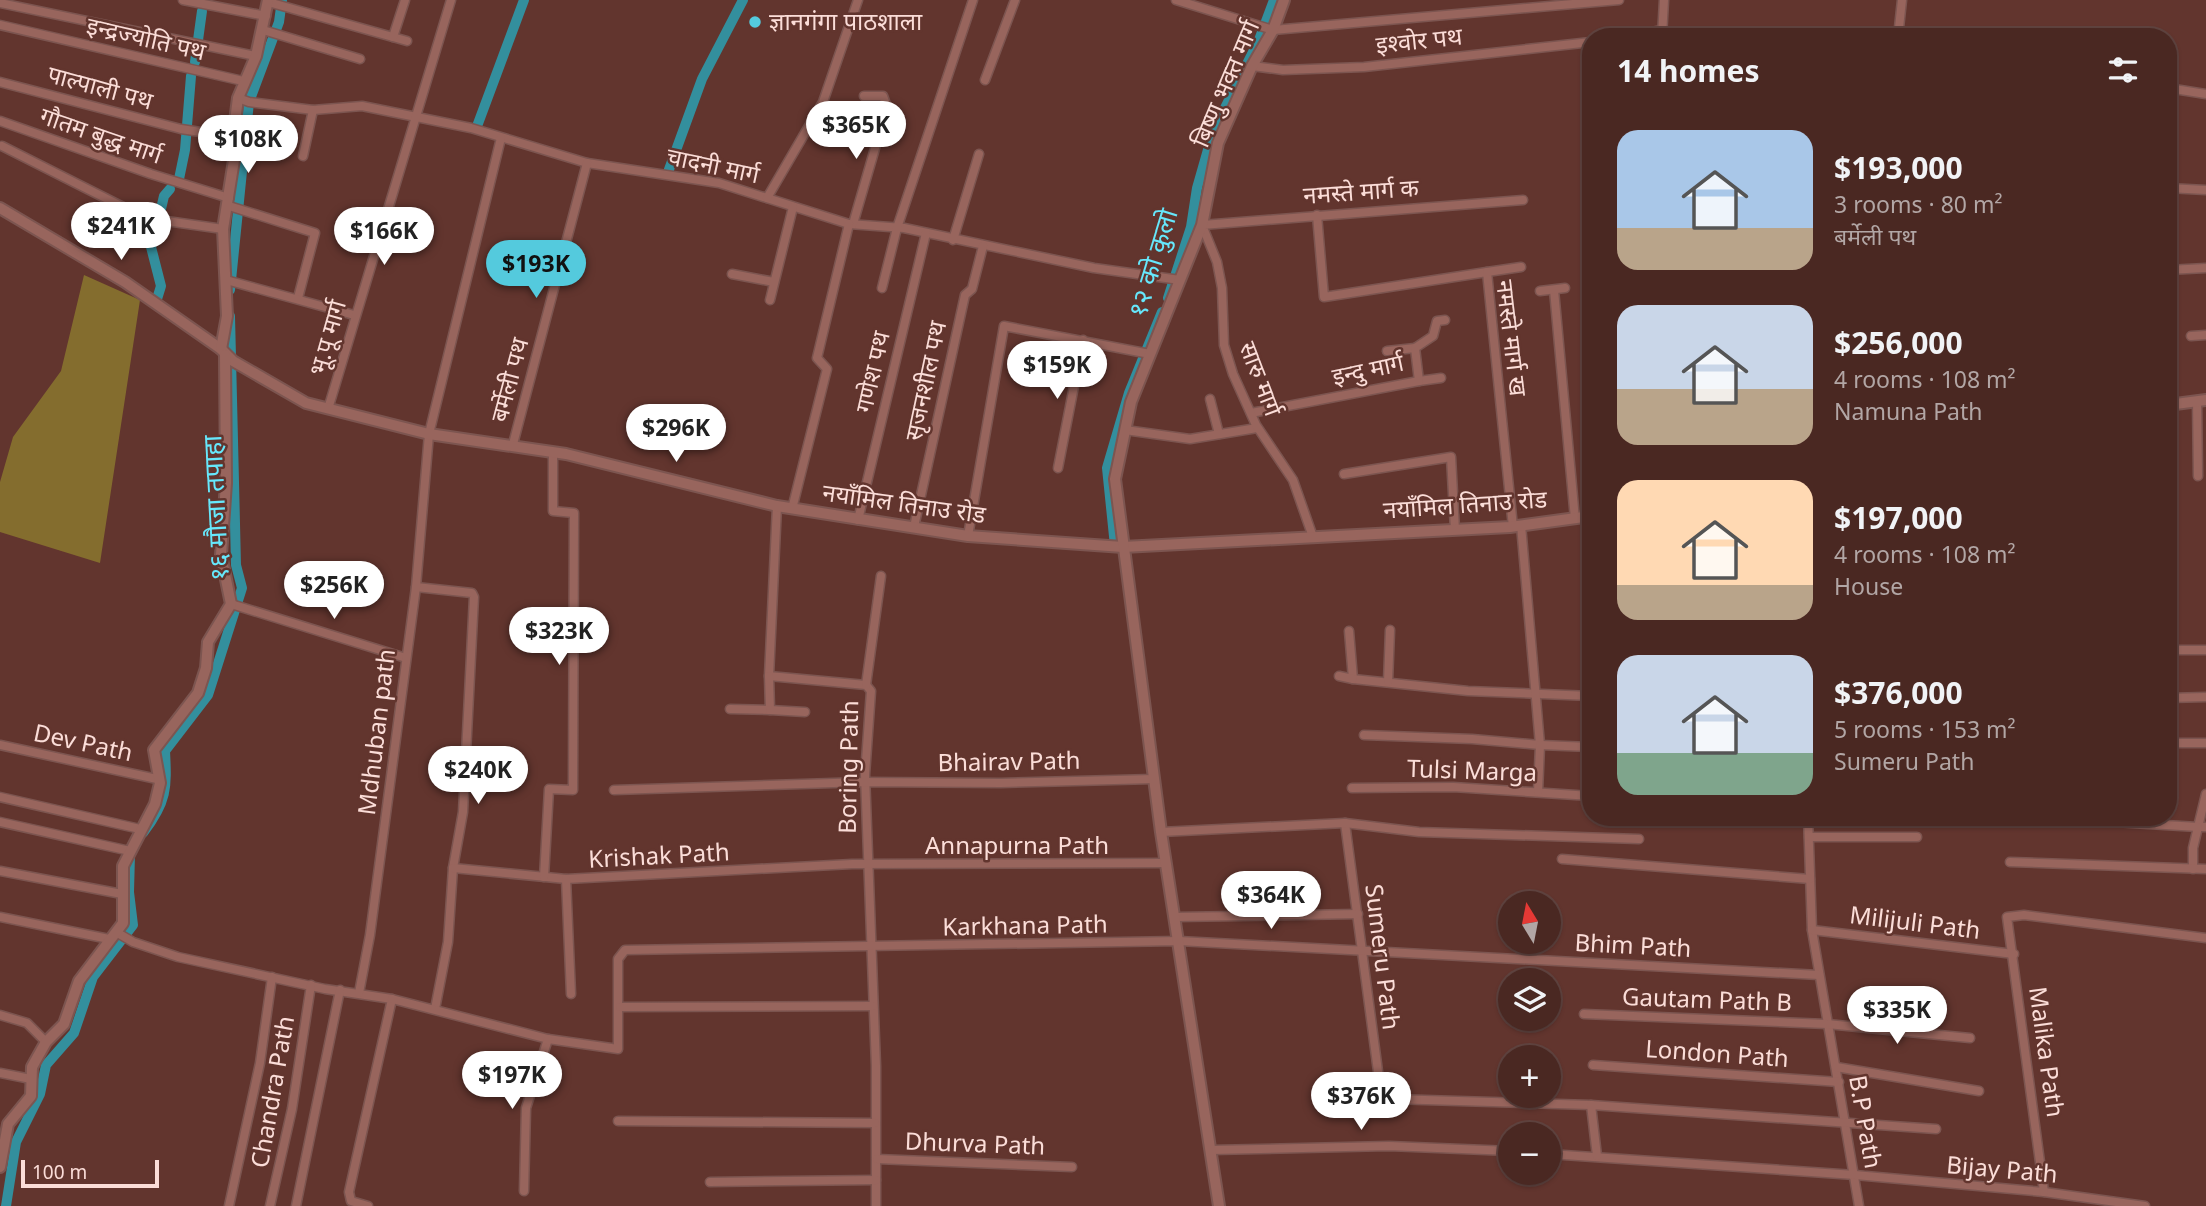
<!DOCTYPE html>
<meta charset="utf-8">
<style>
:root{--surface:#4a2822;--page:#51302a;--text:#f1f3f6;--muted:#b2a6a5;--line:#614440;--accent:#54cadd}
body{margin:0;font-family:"Noto Sans","Noto Sans Devanagari",sans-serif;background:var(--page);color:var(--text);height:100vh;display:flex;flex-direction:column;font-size:26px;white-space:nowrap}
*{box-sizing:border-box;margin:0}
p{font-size:23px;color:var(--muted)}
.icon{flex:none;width:38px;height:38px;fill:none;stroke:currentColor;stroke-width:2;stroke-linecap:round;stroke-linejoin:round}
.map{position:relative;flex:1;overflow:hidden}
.panel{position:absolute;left:1582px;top:28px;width:595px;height:798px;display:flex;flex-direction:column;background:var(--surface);border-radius:28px;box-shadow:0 2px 5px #0004,0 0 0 2px var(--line)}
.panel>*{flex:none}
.needle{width:46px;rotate:350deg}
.fabs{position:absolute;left:1498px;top:891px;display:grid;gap:14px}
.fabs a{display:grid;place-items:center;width:63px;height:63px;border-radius:50%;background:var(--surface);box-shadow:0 2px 5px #0004,0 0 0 2px var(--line);font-size:35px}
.scale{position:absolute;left:21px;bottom:18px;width:138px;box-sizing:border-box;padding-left:7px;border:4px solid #fbddd8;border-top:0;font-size:19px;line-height:24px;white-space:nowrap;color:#fbddd8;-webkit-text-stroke:5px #62352e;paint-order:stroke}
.price{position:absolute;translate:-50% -60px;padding:0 16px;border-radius:24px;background:#fff;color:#222;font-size:23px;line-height:46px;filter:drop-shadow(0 2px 4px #0008)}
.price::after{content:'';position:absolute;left:50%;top:42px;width:21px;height:16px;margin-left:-10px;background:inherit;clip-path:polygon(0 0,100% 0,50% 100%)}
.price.active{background:var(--accent);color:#111}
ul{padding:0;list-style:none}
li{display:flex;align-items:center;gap:21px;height:175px;padding:0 35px}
li span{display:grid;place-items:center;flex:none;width:196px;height:140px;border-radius:21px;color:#555}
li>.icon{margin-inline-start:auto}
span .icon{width:84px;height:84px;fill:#fffc;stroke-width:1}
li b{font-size:30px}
h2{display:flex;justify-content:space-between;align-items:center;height:84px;padding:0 35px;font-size:30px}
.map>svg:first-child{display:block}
.forest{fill:#846d2e}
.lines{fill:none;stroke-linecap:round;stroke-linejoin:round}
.canal{stroke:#338f9d;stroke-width:10}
.minor-casing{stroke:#7c5550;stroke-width:11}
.tertiary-casing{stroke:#7c5550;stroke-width:14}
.minor{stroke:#98655d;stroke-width:8}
.tertiary{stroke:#98655d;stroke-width:10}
.poi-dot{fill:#54cadd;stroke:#62352e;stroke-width:2.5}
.labels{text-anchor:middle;stroke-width:5;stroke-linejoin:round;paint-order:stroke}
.poi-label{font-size:24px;fill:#fbddd8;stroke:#62352e;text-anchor:start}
.street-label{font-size:24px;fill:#fbddd8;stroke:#62352e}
.water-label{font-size:26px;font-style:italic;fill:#66e8fc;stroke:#62352e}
</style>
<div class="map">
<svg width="2206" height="1206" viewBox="0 0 2206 1206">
<rect width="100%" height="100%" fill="#62352e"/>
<polygon class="forest" points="84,275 140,300 100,563 0,532 0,482 13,437 61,371"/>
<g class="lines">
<g class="canal">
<polyline points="195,62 202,11"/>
<polyline points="476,129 524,0"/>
<polyline points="667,175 702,79 743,0"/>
<polyline points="179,179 185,150 191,76"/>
<polyline points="160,213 164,196 170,189"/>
<polyline points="156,227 151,247 161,286 157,299"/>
<polyline points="230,290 249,102 279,22 282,0"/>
<polyline points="1168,298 1191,227 1197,188 1213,132 1259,40 1274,0"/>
<polyline points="1115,546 1107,468 1129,393 1162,312"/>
<path d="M143,833C167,802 167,788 165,751L208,695L242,588L236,565L230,316"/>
<polyline points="6,1206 16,1142 40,1094 46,1065 74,1033 93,977 133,925 129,892 130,854"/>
</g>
<g class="minor-casing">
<g id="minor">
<polyline points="183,0 266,16"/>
<polyline points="1176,0 1273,30 1619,0"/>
<polyline points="268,2 407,41"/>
<polyline points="0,3 256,56"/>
<polyline points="0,25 243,81"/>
<polyline points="263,30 360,59"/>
<polyline points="393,37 405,0"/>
<polyline points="1627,37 1662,30"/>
<polyline points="1662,37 1664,0"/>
<polyline points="1898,37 1902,0"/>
<polyline points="1252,66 1283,70 1364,67 1591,42"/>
<polyline points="985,80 1015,0"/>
<polyline points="0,82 181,129 233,137"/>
<polyline points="2168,88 2206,94"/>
<polyline points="238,98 249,102 313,110 362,106 471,128 587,163 719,183 849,224 904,228 1094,268 1180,280"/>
<polyline points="0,121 151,174 229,198"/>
<polyline points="2,146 145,218 223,229"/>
<polyline points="303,156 313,110"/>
<polyline points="2168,188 2206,190"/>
<polyline points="767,198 823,102 858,0"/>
<polyline points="229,206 315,233 298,298"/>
<polyline points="1317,215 1324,297 1487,272 1513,527"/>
<polyline points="853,224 887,107 883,96 864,96"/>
<polyline points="953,240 979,154"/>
<polyline points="2168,270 2206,268"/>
<polyline points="1487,272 1521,267"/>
<polyline points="732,274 774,282"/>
<polyline points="226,280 354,315"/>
<polyline points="882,288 897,228 973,0"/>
<polyline points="1554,290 1575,519"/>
<polyline points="1540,291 1565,288"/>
<polyline points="770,300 793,207"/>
<polyline points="2191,336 2206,335"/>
<polyline points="1387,351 1415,348"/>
<polyline points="1419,381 1441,378"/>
<polyline points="1210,399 1219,434"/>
<polyline points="2197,401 2198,476"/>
<polyline points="328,409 451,0"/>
<polyline points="1251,413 1419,381 1415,348 1433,336 1437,321 1445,320"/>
<polyline points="1125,430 1190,439 1257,428"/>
<polyline points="513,444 587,163"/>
<polyline points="1058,468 1083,340"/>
<polyline points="1344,474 1451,457 1455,530"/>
<polyline points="777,506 769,676 866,685 871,691 865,775 876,1066 876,1206"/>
<polyline points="792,509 827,369 817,358 849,224"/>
<polyline points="858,520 926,233"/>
<polyline points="914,527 965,295 972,289 983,246"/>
<polyline points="968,536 1004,326 1150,354"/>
<polyline points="1313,537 1293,480 1256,425 1233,374 1224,345 1222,288 1217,262 1202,225 1523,200"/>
<polyline points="416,587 472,593 474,597 463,812 453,868 448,942 435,1009"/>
<polyline points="231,604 406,658"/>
<polyline points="1349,631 1353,679 1468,691 1591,696"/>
<polyline points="2168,650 2206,650"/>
<polyline points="1339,676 1353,679"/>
<polyline points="1388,682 1390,630"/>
<polyline points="866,685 881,576"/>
<polyline points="2168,698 2206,697"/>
<polyline points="730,709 770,710 769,676"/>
<polyline points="770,710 805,712"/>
<polyline points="1364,735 1472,739 1540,745 1521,525"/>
<polyline points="2168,743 2206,743"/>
<polyline points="0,745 157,779"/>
<polyline points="1352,788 1453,787 1591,796"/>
<polyline points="614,790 865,782 1001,783 1154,779"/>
<polyline points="1538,792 1540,745 1591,747"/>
<polyline points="2206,794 2198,827 2206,827"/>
<polyline points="0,797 140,829"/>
<polyline points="1808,817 1812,930 1859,1206"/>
<polyline points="2032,817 2198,827 2193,848 2193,869"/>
<polyline points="0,822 130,851"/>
<polyline points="1345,823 1381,1094 1391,1099 1591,1105"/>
<polyline points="1161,832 1345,823 1419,832 1639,839"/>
<polyline points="1809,837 1917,837"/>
<polyline points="1562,859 1810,879"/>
<polyline points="2010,862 2206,869"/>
<polyline points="453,868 566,879 852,864 1166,863"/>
<polyline points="0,871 122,894"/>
<polyline points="544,877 549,789 573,790 574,513 553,511 553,452"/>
<polyline points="566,879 571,994"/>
<polyline points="0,917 109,939"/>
<polyline points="1175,917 1358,914"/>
<polyline points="1812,930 2014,954"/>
<polyline points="116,932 133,942 178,957 325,989 392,999 349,1192 351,1201 368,1206"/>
<polyline points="359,993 370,935 416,587 429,434 501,138"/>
<polyline points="392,999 548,1039 618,1049 618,959 625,950 1179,941 1819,975"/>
<polyline points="620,1007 873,1006"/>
<polyline points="1584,1014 1827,1024 1970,1038"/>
<polyline points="0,1015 27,1023 46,1042"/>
<polyline points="1593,1065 1839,1082"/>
<polyline points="1836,1067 1979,1091"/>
<polyline points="0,1073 31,1079"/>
<polyline points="618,1121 875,1123"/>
<polyline points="1211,1150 1389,1146 1510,1151"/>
<polyline points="1549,1154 1855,1175 2044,1192 2145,1206"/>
<polyline points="1597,1156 1591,1105 1936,1129"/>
<polyline points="877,1159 1072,1167"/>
<polyline points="710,1182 876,1180"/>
<polyline points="524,1191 526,1108 548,1039"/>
<polyline points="2044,1192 2007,917 2024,915 2206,938"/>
<polyline points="229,1206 260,1063 272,977"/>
<polyline points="270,1206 292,1109 311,985"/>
<polyline points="296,1206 340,990"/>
</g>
</g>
<g class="tertiary-casing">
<g id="tertiary">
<polyline points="0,208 125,282 221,349 233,361 306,403 429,434 566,454 777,506 968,536 1123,547 1510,527 1591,516"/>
<polyline points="221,349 227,316 223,229 234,160 233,137 238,98 256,56 268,0"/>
<polyline points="2168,405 2206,400"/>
<polyline points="0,1167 8,1124 31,1096 32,1067 46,1042 64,1024 79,981 123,923 123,866 155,804 160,783 154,750 198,693 206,668 208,642 231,604 221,555 226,483 225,355"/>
<polyline points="1219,1206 1161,832 1115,479 1131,402 1202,225 1218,143 1252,66 1273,30 1284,0"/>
</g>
</g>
<use href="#minor" class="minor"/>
<use href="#tertiary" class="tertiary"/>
</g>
<circle class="poi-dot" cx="755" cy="22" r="7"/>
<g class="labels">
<g class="poi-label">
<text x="769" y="30">ज्ञानगंगा पाठशाला</text>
</g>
<g class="street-label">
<text transform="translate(146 39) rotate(13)" y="8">इन्द्रज्योति पथ</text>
<text transform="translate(1419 41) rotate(-6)" y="8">इश्वोर पथ</text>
<text transform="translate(1226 84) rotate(-67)" y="8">बिष्णु भक्त मार्ग</text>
<text transform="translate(100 88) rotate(15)" y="8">पाल्पाली पथ</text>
<text transform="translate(101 136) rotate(19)" y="8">गौतम बुद्ध मार्ग</text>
<text transform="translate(713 166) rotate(12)" y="8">चादनी मार्ग</text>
<text transform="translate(1361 192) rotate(-4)" y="8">नमस्ते मार्ग क</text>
<text transform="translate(328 338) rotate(-74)" y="8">भू.पू मार्ग</text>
<text transform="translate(1511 338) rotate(83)" y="8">नमस्ते मार्ग ख</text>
<text transform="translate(1368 370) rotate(-12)" y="8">इन्दु मार्ग</text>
<text transform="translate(873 372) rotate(-77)" y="8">गणेश पथ</text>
<text transform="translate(1260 379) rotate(69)" y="8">सारु मार्ग</text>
<text transform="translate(510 380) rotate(-75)" y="8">बर्मेली पथ</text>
<text transform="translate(926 381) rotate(-78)" y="8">सृजनशील पथ</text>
<text transform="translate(904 504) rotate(8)" y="8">नयाँमिल तिनाउ रोड</text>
<text transform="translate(1465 505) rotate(-4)" y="8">नयाँमिल तिनाउ रोड</text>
<text transform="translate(377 732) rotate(-83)" y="8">Mdhuban path</text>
<text transform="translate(83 743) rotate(12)" y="8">Dev Path</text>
<text transform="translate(1009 762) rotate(-1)" y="8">Bhairav Path</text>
<text transform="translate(849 767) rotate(-89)" y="8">Boring Path</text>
<text transform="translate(1472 771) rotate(2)" y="8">Tulsi Marga</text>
<text x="1017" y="854">Annapurna Path</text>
<text transform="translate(659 856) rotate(-3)" y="8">Krishak Path</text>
<text transform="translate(1915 923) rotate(7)" y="8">Milijuli Path</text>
<text transform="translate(1025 926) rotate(-1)" y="8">Karkhana Path</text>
<text transform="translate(1633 946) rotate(3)" y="8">Bhim Path</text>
<text transform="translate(1382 957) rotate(83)" y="8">Sumeru Path</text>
<text transform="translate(1707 1000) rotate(2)" y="8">Gautam Path B</text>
<text transform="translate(2046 1052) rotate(82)" y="8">Malika Path</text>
<text transform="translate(1717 1054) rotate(4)" y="8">London Path</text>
<text transform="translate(273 1092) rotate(-80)" y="8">Chandra Path</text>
<text transform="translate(1865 1122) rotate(80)" y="8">B.P Path</text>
<text transform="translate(975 1144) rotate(2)" y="8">Dhurva Path</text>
<text transform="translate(2002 1170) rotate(5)" y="8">Bijay Path</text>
</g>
<g class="water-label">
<text transform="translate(1153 263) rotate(-73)" y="9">१२ को कुलो</text>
<text transform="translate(216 508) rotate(-93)" y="9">१६ मौजा तपाहा</text>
</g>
</g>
</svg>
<div class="fabs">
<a><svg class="needle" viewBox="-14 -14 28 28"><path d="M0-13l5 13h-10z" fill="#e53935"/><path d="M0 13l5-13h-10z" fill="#b2a6a5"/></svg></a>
<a><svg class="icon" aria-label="layers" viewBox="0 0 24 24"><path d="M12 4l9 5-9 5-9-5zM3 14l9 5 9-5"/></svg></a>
<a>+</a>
<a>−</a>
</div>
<div class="scale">100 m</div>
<b class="price" style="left:856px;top:161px">$365K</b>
<b class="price" style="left:248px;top:175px">$108K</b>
<b class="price" style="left:121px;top:262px">$241K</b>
<b class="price" style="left:384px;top:267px">$166K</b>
<b class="price active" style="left:536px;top:300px">$193K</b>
<b class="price" style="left:1057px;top:401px">$159K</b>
<b class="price" style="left:676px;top:464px">$296K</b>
<b class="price" style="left:334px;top:621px">$256K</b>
<b class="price" style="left:559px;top:667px">$323K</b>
<b class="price" style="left:478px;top:806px">$240K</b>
<b class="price" style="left:1271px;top:931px">$364K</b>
<b class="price" style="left:1897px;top:1046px">$335K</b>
<b class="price" style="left:512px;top:1111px">$197K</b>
<b class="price" style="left:1361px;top:1132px">$376K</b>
<section class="panel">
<h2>14 homes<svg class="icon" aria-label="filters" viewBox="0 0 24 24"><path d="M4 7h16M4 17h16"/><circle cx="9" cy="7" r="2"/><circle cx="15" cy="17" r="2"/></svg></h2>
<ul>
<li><span style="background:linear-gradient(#a9c7e8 70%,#b9a48a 0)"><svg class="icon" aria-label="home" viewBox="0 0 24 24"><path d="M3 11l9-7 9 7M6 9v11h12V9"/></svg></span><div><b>$193,000</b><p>3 rooms · 80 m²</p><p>बर्मेली पथ</p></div></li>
<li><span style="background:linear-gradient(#c9d6e8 60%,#b9a48a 0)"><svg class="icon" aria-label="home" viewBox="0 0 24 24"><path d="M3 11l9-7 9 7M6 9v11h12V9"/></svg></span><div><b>$256,000</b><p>4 rooms · 108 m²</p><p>Namuna Path</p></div></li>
<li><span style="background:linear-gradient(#ffd9b3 75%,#b9a48a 0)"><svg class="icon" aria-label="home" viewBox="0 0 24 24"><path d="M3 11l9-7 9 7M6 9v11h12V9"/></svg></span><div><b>$197,000</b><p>4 rooms · 108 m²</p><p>House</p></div></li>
<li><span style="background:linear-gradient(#c9d6e8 70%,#7fa58c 0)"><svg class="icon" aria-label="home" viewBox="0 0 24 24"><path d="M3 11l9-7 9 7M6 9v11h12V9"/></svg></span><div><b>$376,000</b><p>5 rooms · 153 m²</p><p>Sumeru Path</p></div></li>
</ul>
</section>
</div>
